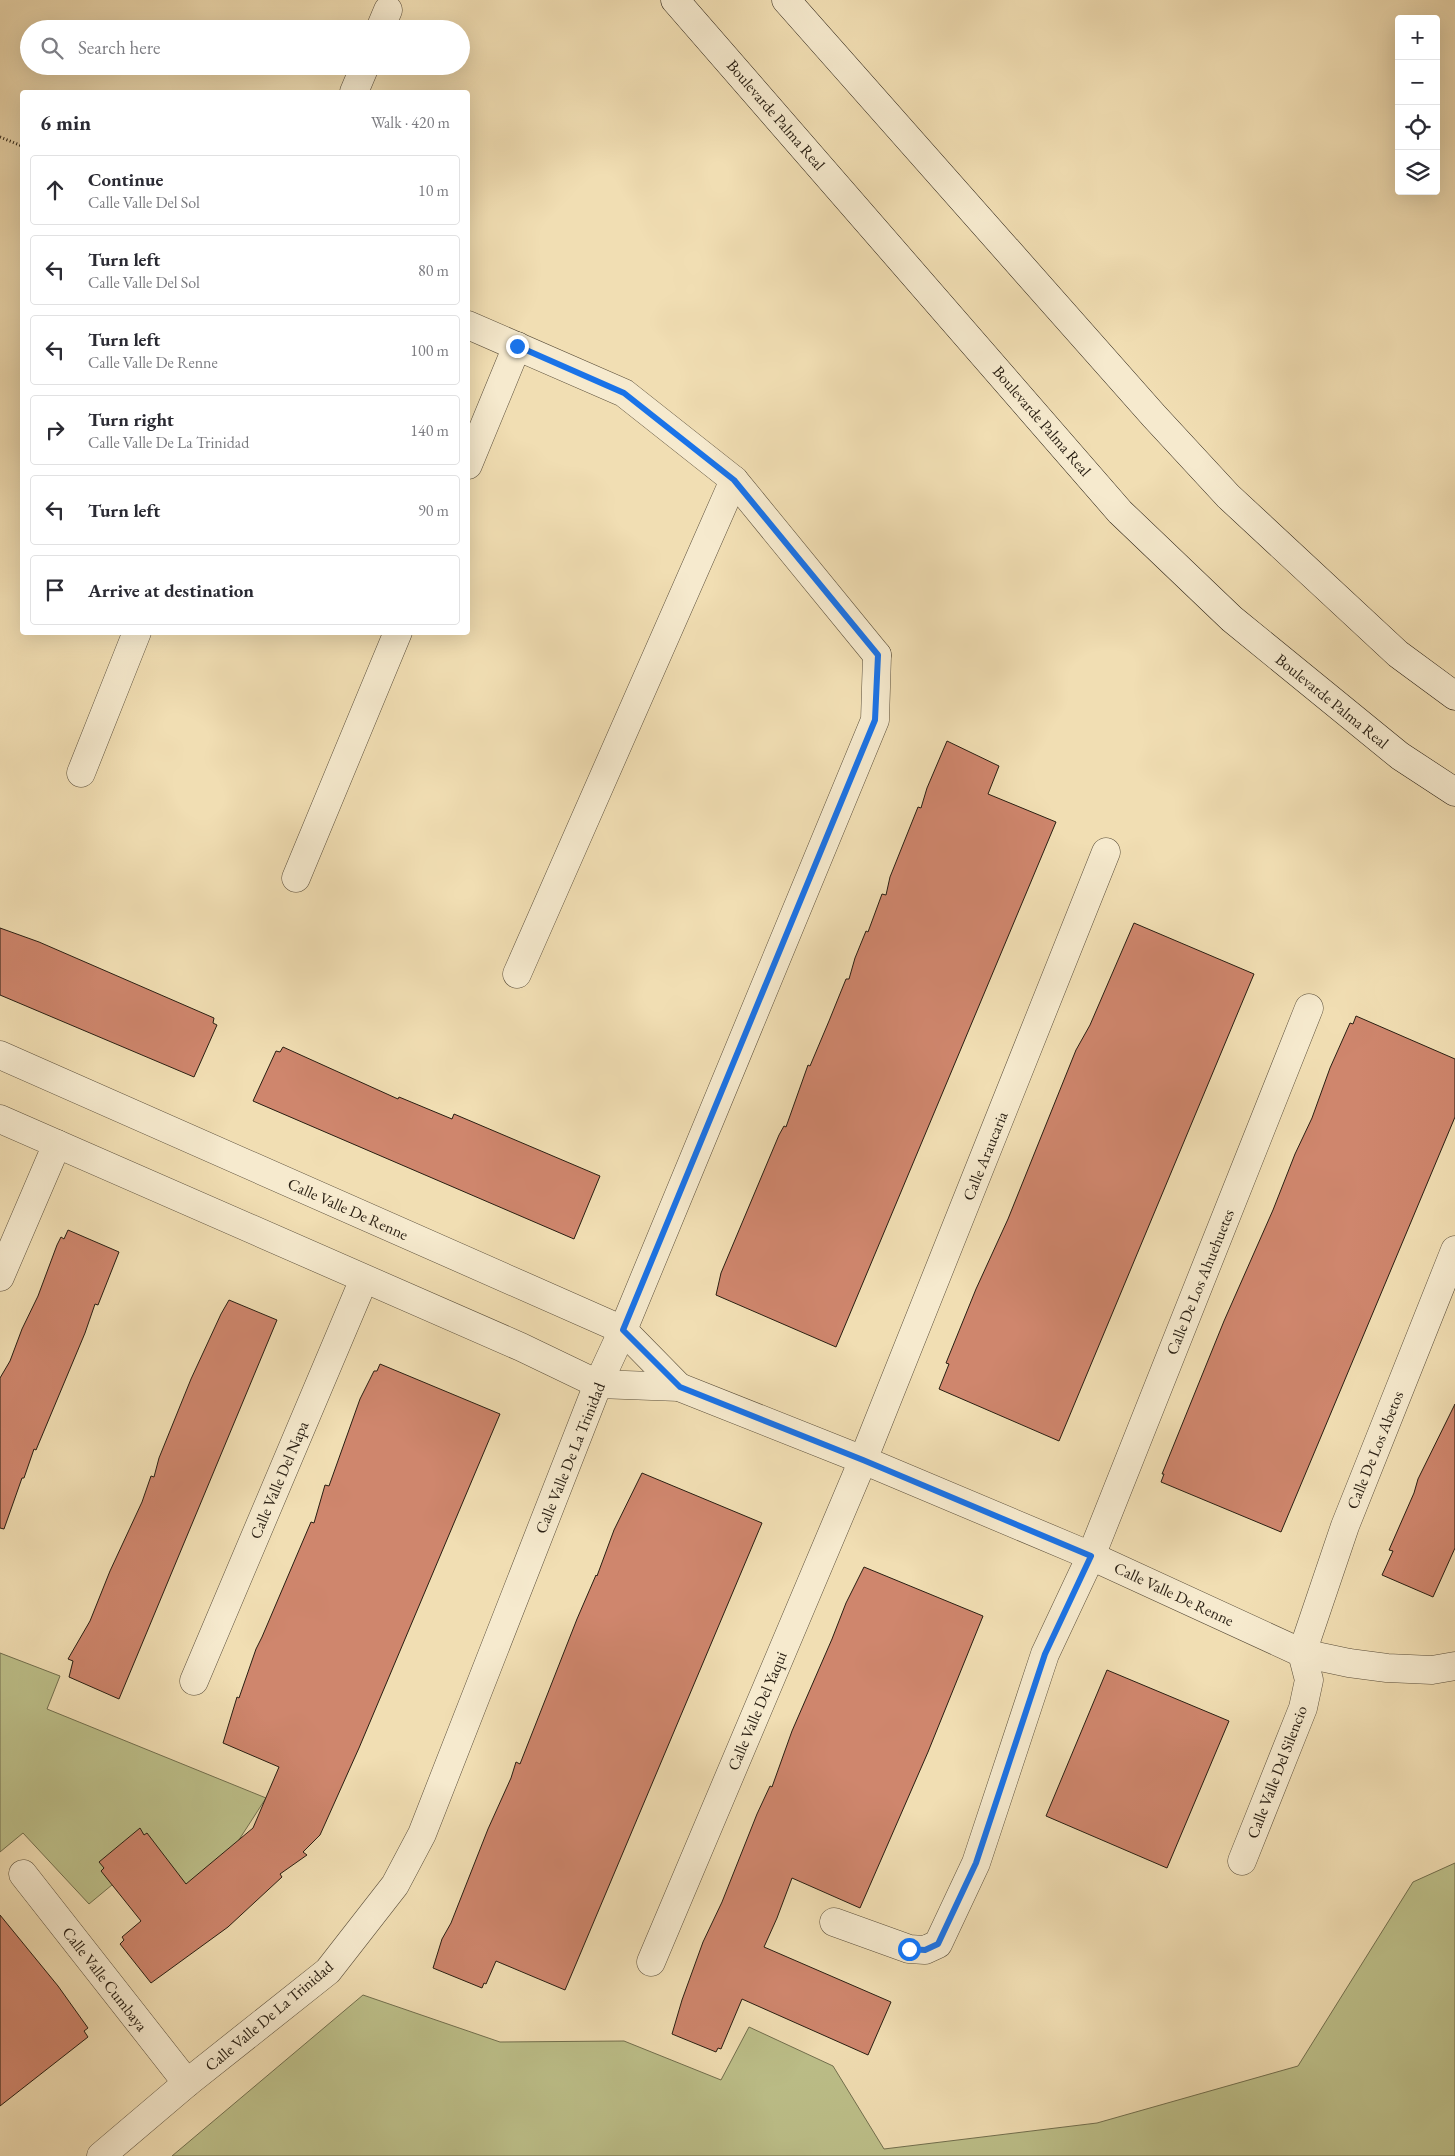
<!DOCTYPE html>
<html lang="en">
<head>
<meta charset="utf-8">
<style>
	:root { --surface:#fff; --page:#f7f7f7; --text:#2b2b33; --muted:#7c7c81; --line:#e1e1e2 }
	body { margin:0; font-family:"EB Garamond",serif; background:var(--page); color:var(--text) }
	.controls { position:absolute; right:15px; top:15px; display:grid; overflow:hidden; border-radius:5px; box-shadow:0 5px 20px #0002 }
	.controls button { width:45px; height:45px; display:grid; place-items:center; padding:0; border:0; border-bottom:1px solid var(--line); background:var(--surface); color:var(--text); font:25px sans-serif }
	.stop { position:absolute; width:15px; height:15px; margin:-11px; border:4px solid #1a73e8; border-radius:50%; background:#fff }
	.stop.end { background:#1a73e8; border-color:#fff; box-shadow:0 1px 5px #0008 }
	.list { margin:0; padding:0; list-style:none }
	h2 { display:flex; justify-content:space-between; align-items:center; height:65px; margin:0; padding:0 20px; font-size:21px }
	h2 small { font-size:16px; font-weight:400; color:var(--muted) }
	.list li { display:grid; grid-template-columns:32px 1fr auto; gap:15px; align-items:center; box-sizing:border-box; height:70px; margin:0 10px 10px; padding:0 10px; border:1px solid var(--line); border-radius:5px }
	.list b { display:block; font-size:19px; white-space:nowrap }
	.list p { margin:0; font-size:16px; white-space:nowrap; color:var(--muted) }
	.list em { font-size:16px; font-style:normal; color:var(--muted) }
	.icon { flex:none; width:28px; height:28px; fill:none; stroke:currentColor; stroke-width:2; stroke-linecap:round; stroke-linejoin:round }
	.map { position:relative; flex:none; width:1455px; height:2156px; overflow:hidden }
	.search { position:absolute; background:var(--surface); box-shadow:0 5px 20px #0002; left:20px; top:20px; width:450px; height:55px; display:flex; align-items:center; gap:12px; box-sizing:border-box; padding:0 18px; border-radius:28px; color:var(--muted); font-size:19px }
	.panel { position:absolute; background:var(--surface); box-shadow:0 5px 20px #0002; left:20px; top:90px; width:450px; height:545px; border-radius:5px }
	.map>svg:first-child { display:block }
</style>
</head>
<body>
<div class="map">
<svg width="1455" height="2156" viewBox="0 0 1455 2156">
	<rect width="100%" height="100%" fill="#f1deb3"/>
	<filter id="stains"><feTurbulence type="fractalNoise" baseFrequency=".004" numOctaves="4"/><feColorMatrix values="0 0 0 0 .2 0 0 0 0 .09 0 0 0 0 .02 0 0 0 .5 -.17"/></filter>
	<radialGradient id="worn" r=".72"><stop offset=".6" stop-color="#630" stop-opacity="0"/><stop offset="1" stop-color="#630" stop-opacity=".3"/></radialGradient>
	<g fill="#bdc08a" stroke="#726f4e">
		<polygon points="0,1653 60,1676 47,1709 266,1798 191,1914 148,1855 89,1904 23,1833 0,1852"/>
		<polygon points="1455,1863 1455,2156 172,2156 363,1995 500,2042 624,2041 721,2080 749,2027 833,2066 884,2149 1097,2123 1298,2066 1413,1882"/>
	</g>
	<g fill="#cf866d" stroke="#281e12">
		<polygon points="947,741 999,766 988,794 1056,822 836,1347 716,1295 721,1273 779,1135 784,1126 786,1127 808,1065 810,1066 829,1021 846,979 849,979 855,958 866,931 868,932 882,894 886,895 890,877 918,807 921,808 927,788"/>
		<polygon points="1134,923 1254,974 1059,1441 939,1389 949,1364 946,1363 976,1289 1008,1219 1076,1050 1090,1025"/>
		<polygon points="0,928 39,942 214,1018 213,1023 217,1025 194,1077 0,995"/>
		<polygon points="1356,1016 1455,1059 1455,1117 1281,1532 1161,1482 1164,1474 1162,1474 1224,1321 1273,1210 1295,1154 1312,1118 1330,1068 1350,1023 1353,1024"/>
		<polygon points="283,1047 398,1099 399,1097 452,1119 454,1114 600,1176 574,1239 253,1101 276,1051 280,1052"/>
		<polygon points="68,1230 119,1252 98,1305 95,1304 85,1333 36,1450 34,1449 24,1478 22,1478 4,1529 0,1528 0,1378 10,1361 22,1329 38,1296 57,1245 61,1237 64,1239"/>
		<polygon points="229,1300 277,1320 119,1699 69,1677 73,1661 68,1659 90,1621 110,1571 142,1502 151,1476 154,1477 159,1458 191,1379 221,1314"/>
		<polygon points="380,1364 500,1414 359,1748 320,1835 303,1852 307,1855 280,1874 282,1877 228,1927 151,1983 120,1944 124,1940 122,1937 141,1921 101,1871 104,1868 99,1862 140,1828 144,1835 147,1833 186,1884 253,1828 279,1767 223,1743 237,1697 239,1698 256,1649 262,1637 311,1522 314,1523 325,1485 329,1486 360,1399 374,1371 377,1371"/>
		<polygon points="1455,1404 1455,1548 1433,1597 1382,1575 1393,1551 1389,1550 1414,1493 1418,1479"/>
		<polygon points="642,1473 762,1523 565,1990 496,1961 486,1984 484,1983 482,1988 433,1968 442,1939 451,1923 488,1829 511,1778 516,1762 520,1764 577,1619 596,1575 597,1576 614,1530"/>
		<polygon points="864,1567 983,1616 928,1752 860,1908 792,1878 777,1918 764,1947 891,2002 868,2055 742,1999 721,2049 718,2048 716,2052 672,2034 682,2000 703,1942 722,1902 757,1814 770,1786 772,1787 792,1731 832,1639 846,1603"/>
		<polygon points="1107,1670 1229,1721 1167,1868 1046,1816"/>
		<polygon points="0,1915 58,1986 88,2028 84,2031 88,2037 0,2106"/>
	</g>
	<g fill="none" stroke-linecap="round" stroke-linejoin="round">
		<g stroke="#5a4e3a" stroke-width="29">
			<g id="minor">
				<polyline points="380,29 388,10"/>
				<polyline points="354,92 365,66"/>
				<polyline points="468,325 624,393 734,480 877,655"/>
				<polyline points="468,465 517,346"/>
				<polyline points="81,773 137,632"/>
				<polyline points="296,878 398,632"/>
				<polyline points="517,974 734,480"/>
				<polyline points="0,1277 57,1144"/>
				<polyline points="194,1681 364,1279"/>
				<polyline points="1242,1861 1303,1708 1309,1680 1302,1653 1345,1526 1455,1250"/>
				<polyline points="23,1874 187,2083"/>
				<polyline points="834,1922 909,1949 925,1950 938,1944 976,1863 1045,1654 1091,1556 1309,1008"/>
				<polyline points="651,1962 863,1460 1106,852"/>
			</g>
		</g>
		<g stroke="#5a4e3a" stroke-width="29">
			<g id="tertiary">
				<polyline points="0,1055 623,1330 679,1387"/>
				<polyline points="0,1119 521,1347 598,1384 679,1387 863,1460 1091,1556 1302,1653 1349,1663 1387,1668 1432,1670 1455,1666"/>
				<polyline points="101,2156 187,2083 328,1971 395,1885 422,1834 598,1384 623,1330 875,720 877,655"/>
			</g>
		</g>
		<g stroke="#281e12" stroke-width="29">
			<g id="secondary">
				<polyline points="675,0 1120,512 1232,619 1400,756 1455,792"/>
				<polyline points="786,0 1154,416 1228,496 1398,654 1455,696"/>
			</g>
		</g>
		<polyline stroke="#281e12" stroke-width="3" stroke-dasharray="1 2.5" stroke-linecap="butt" points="0,137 22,146"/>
		<use href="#minor" stroke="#f6eace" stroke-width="28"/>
		<use href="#tertiary" stroke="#f6eace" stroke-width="28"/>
		<use href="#secondary" stroke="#f6eace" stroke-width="28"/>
	</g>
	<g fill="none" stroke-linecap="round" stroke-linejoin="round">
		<polyline stroke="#1a73e8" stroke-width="6" points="517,346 624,393 734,480 878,655 875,720 623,1330 680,1387 863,1460 1091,1556 1045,1654 976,1863 938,1944 925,1950 909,1949"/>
	</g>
	<g text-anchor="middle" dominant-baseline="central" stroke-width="5" stroke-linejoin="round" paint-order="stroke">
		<g font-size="16" fill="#281e12" stroke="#f6eace">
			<text transform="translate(776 115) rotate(49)">Boulevarde Palma Real</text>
			<text transform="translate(1042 421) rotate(49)">Boulevarde Palma Real</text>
			<text transform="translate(1332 701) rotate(39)">Boulevarde Palma Real</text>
			<text transform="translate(985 1156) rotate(-68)">Calle Araucaria</text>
			<text transform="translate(348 1209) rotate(24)">Calle Valle De Renne</text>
			<text transform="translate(1200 1282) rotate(-68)">Calle De Los Ahuehuetes</text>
			<text transform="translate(1375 1450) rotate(-68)">Calle De Los Abetos</text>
			<text transform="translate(570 1458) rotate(-68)">Calle Valle De La Trinidad</text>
			<text transform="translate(279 1480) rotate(-67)">Calle Valle Del Napa</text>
			<text transform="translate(1174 1594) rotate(25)">Calle Valle De Renne</text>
			<text transform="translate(757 1711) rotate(-67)">Calle Valle Del Yaqui</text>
			<text transform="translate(1277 1772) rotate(-69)">Calle Valle Del Silencio</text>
			<text transform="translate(105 1979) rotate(52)">Calle Valle Cumbaya</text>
			<text transform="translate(269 2016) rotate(-40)">Calle Valle De La Trinidad</text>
		</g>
	</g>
	<rect width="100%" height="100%" filter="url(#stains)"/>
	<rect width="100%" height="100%" fill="url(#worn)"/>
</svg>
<div class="controls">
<button>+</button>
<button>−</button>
<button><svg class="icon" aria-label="locate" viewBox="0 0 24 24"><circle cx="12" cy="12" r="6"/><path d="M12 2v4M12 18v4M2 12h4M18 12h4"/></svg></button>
<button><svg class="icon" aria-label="layers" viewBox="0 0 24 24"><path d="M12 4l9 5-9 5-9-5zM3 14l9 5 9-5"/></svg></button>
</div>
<div class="stop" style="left:909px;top:1949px"></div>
<div class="stop end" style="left:517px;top:346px"></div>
<div class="search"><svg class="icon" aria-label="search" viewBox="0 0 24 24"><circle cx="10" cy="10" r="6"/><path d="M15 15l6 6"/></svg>Search here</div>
<section class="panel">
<h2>6 min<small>Walk · 420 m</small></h2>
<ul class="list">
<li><svg class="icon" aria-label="ahead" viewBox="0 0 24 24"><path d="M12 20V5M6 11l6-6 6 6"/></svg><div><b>Continue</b><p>Calle Valle Del Sol</p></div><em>10 m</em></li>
<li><svg class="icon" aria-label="left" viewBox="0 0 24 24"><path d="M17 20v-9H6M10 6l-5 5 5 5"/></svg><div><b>Turn left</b><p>Calle Valle Del Sol</p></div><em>80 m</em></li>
<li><svg class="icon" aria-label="left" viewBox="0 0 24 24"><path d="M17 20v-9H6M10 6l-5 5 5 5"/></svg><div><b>Turn left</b><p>Calle Valle De Renne</p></div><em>100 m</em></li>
<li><svg class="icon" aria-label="right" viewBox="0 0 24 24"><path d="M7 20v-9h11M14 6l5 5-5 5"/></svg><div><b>Turn right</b><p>Calle Valle De La Trinidad</p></div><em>140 m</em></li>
<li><svg class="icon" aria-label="left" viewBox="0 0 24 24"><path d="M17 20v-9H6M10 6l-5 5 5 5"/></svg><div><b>Turn left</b></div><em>90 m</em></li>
<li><svg class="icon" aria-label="arrive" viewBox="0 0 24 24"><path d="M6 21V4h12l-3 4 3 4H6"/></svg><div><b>Arrive at destination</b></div></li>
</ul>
</section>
</div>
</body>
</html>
